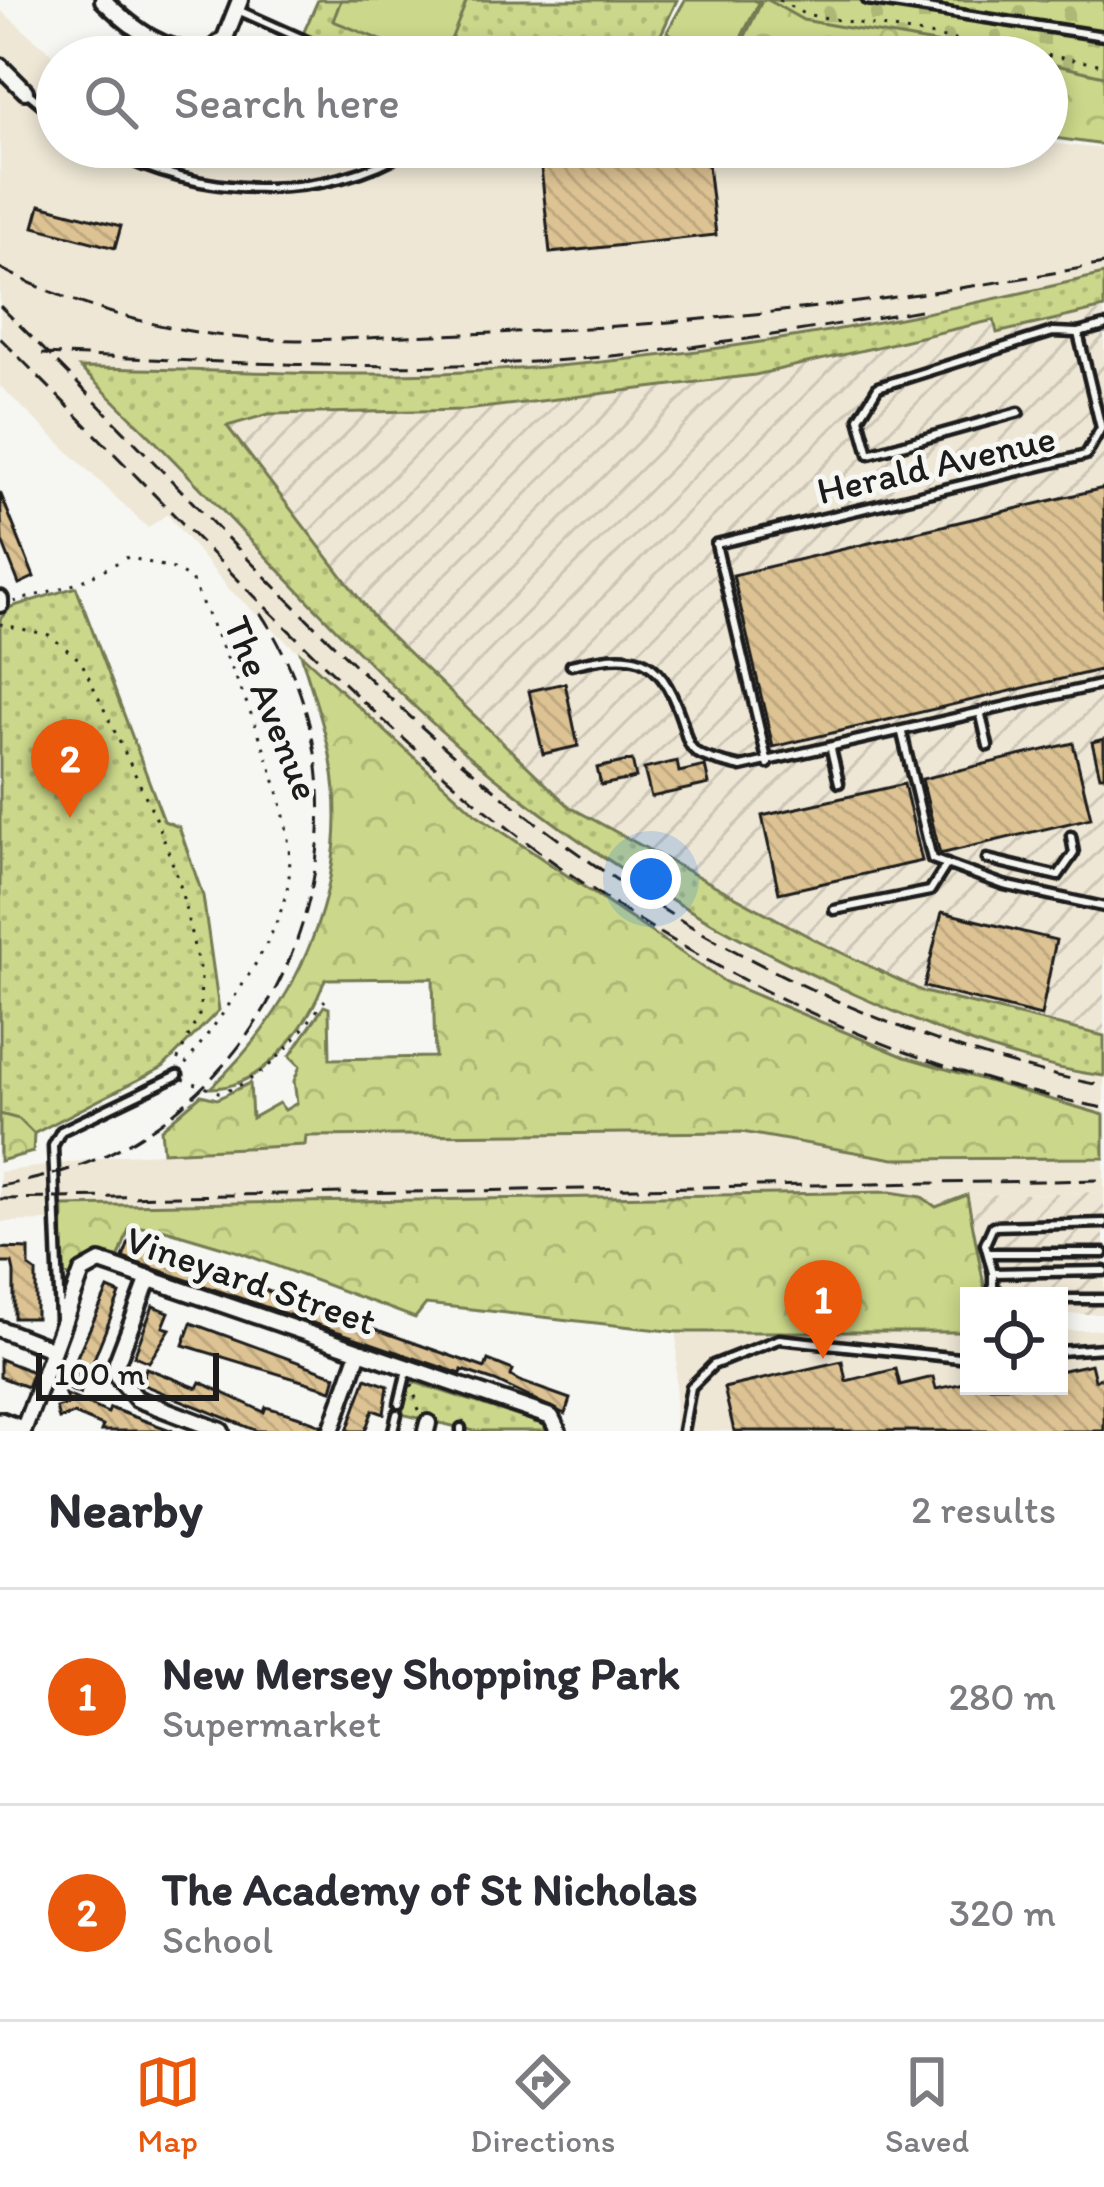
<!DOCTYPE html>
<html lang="en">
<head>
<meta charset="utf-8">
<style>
	:root { --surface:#fff; --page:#f7f7f7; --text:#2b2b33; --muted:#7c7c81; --line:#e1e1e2; --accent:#ea580c }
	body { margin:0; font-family:Itim,sans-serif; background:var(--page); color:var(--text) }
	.controls { position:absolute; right:36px; bottom:36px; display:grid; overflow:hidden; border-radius:0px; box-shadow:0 6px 18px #0003 }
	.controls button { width:108px; height:108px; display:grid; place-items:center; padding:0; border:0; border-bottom:3px solid var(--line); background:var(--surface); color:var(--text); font:60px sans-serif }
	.scale { position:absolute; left:36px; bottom:30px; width:183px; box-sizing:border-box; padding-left:12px; border:6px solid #1c1c1c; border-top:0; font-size:33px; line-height:42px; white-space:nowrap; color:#1c1c1c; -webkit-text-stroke:9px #f6f6f2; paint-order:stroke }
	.you { position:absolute; left:651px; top:879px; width:42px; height:42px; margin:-30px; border:9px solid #fff; border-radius:50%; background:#1a73e8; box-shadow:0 0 0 18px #1a73e833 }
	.badge { display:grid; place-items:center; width:78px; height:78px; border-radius:50%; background:var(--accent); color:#fff; font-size:39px; font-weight:700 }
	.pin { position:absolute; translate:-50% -99px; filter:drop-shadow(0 3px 6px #0008) }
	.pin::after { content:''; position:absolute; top:63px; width:42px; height:36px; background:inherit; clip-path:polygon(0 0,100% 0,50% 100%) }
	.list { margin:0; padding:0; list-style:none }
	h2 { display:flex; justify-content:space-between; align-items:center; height:156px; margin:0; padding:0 48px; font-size:51px }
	h2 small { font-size:39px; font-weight:400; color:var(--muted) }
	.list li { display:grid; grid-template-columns:78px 1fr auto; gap:36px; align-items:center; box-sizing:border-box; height:216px; padding:0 48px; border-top:3px solid var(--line) }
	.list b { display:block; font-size:45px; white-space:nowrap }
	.list p { margin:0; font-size:39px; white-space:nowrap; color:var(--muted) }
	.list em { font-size:39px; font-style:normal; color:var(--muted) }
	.icon { flex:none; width:66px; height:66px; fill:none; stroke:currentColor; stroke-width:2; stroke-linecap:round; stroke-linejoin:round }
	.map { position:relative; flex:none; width:1104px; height:1431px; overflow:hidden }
	.search { position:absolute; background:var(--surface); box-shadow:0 6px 18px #0003; left:36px; right:36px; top:36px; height:132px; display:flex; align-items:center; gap:30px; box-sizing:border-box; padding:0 42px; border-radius:66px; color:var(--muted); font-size:45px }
	.sheet { height:588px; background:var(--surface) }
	nav { display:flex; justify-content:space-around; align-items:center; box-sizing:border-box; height:168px; border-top:3px solid var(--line); background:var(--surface); font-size:33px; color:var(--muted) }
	nav a { display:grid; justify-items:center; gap:6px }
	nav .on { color:var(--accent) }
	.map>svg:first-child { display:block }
</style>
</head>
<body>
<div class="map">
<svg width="1104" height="1431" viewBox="0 0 1104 1431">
	<defs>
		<pattern id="industrial-furrows" width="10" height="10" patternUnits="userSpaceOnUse" patternTransform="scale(3)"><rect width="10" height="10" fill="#eee7d6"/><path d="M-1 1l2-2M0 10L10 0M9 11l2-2" fill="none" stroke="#ccc6b7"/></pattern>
		<pattern id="grass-dots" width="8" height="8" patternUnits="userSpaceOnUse" patternTransform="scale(3)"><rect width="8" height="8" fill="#cbd78a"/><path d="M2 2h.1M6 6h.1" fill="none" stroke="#aeb876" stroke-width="1.8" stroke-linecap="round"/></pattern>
		<pattern id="forest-crowns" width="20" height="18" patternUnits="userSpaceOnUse" patternTransform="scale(3)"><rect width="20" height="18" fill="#cbd78a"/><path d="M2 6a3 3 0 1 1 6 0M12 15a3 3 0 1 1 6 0" fill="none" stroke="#aeb876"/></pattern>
		<pattern id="cemetery-stones" width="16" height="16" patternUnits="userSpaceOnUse" patternTransform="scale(3)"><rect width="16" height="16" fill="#cbd78a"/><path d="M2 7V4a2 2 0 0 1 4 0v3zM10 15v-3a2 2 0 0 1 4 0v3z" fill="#aeb876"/></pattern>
		<pattern id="building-back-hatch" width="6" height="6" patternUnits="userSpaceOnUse" patternTransform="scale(3)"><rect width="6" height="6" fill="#ddc393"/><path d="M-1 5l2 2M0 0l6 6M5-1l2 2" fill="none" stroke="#bda77e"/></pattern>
	</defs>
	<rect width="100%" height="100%" fill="#f6f6f2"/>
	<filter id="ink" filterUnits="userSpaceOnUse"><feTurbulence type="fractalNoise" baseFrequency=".00833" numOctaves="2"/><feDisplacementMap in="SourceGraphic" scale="24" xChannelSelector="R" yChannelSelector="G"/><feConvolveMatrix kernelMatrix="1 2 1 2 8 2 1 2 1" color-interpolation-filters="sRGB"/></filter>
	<g filter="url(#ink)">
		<g fill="#eee7d6">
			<polygon points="0,10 57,58 57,147 292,153 357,147 1047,147 1047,143 1104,149 1104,294 994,320 438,386 90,377 442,732 586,845 750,947 914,1021 991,1048 1104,1076 1104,1115 905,1057 725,982 640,927 476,814 229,589 167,514 148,528 0,386"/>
			<polygon points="742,1132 868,1155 945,1161 1104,1158 1104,1192 967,1195 936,1207 922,1197 890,1192 68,1205 50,1212 49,1221 0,1222 0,1172 123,1155 304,1145 305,1136"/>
			<polygon points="1104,1329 1104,1431 675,1431 677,1332 969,1332 969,1386 1059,1386 1059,1331"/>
		</g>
		<g fill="url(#industrial-furrows)">
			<polygon points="1104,308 1104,1036 924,992 819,942 570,807 378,623 226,425 269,414 466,410 755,375 994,320 998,332"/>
			<polygon points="1104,1192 1104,1314 1059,1314 1059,1296 986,1296 967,1195"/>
		</g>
		<g fill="url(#grass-dots)" stroke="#747a53" stroke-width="3">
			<polygon points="318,0 677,0 658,41 608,57 353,57 303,34"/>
			<path d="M1104 274V308L997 333 994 320 755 375 466 410 269 414 227 426 378 623 570 807 819 942 924 992 1104 1036V1076C1018 1065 932 1029 854 994 705 927 561 840 440 730 314 615 204 484 80 368 208 369 337 378 464 372 682 362 893 324 1104 274Z"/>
			<polygon points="76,587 164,821 179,827 203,896 219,1010 163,1067 0,1151 0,619 11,607"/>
			<polygon points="411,1381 542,1424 547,1431 474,1431 401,1414"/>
		</g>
		<g fill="url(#forest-crowns)" stroke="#747a53" stroke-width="3">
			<polygon points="757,0 801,0 1104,40 1104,145 1047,137 1047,57 735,57 761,3"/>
			<path d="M301 654 476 814 725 982 905 1057 1104 1115V1158L894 1159 742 1132 306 1136 305 1145 163 1152 161 1129 201 1095 217 1099 250 1083 252 1118 279 1103 285 1110 297 1103 294 1081 300 1066 290 1056 324 1006 329 1008 330 1059 435 1057 433 978 325 979C309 1025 264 1089 210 1088 298 1008 353 883 331 761 325 724 311 690 301 654Z"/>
			<polygon points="0,1114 19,1119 34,1134 33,1152 0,1161"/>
			<path d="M890 1192 922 1197 936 1207 967 1195 986 1296H969V1332H677L426 1304 415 1318 236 1251 162 1229 130 1226 119 1257C99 1254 80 1255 72 1276L62 1275 63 1206Z"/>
		</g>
		<polygon fill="url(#cemetery-stones)" stroke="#747a53" stroke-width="3" points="768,0 1104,0 1104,76 1047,63 1047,57 1015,57 803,20"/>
		<g fill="#cbd78a" stroke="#747a53" stroke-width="3">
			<polygon points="341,0 467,0 444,57 423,57 333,21"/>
			<polygon points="685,0 754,0 759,3 731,57 713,57 667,32"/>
		</g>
		<g fill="url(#building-back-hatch)" stroke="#1c1c1c" stroke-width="3">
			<polygon points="706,147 716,235 550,253 539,148"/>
			<polygon points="40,205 121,226 115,248 34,227"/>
			<polygon points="1104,488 1104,669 773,747 733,575"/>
			<polygon points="0,492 34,577 19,584 2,541"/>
			<polygon points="565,683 578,746 543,754 529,691"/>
			<polygon points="1104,739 1104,776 1100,776 1092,742"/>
			<polygon points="1073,743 1091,818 940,854 922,779"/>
			<polygon points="632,760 636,778 601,785 597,768"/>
			<polygon points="677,761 679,772 705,766 709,784 651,797 644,769"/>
			<polygon points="904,784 922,861 779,893 762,816"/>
			<polygon points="942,912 1056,940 1041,1016 924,987"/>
			<polygon points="129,1242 485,1368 488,1360 513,1370 511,1376 519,1381 570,1399 565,1414 495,1381 462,1370 461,1374 123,1258"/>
			<polygon points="0,1248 29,1249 29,1267 36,1272 36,1318 14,1318 14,1272 12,1263 0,1263"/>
			<polygon points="108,1289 120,1294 80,1394 63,1387"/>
			<polygon points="153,1306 169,1312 163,1327 170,1329 149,1362 134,1356"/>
			<polygon points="191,1323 336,1376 332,1390 183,1345"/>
			<polygon points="0,1359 33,1372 27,1387 0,1377"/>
			<polygon points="842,1361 846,1381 896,1369 900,1385 933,1377 936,1389 969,1382 969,1386 1059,1386 1059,1371 1091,1364 1095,1380 1104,1377 1104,1431 734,1431 724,1388"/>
			<polygon points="146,1368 197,1388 200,1382 264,1412 266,1407 297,1416 321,1425 320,1431 257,1431 141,1384"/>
			<polygon points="366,1378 388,1386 384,1414 373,1410 365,1431 347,1431"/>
			<polygon points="65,1394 108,1413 110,1408 173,1431 101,1431 103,1426 74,1414 59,1419 56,1408 69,1404"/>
		</g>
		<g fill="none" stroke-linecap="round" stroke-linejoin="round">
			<g stroke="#1c1c1c" stroke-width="15">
				<g id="service">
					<polyline points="867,0 1104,36"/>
					<polyline points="240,11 343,57"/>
					<polyline points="28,93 57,117"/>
					<path d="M102 147C200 198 317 205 415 147"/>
					<polyline points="474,147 499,159 524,156"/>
					<polyline points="1019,412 869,454 859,418 878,387 1053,332 1078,333"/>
					<path d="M571 665C632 651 658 650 681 718 685 729 686 744 696 752 707 760 727 763 741 767L1104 684"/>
					<polyline points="981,715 988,746"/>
					<polyline points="902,733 932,859 1004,885 1104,907"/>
					<polyline points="831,749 839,783"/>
					<polyline points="768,764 716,544 1086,455 1101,428 1078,333 1104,326"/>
					<polyline points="987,859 1058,876 1074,853 1071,836"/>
					<polyline points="834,910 930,891 947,864"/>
					<polyline points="1104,1223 993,1226 985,1244 993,1273 1104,1271"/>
					<polyline points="989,1253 1104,1253"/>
					<polyline points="993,1274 993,1287 1003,1296"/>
					<polyline points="1059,1299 1104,1299"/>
					<polyline points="60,1319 53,1146 61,1131 178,1075"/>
					<polyline points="1059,1351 1104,1348"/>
					<polyline points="399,1404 407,1370"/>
					<polyline points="393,1431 397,1414"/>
					<polyline points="461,1431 461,1428"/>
					<polyline points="683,1431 691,1387 713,1365 779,1339 969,1359"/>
				</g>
			</g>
			<g stroke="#1c1c1c" stroke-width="22">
				<g id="minor">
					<path d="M103 0C134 30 164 53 208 53L225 38 240 0"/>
					<polyline points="0,66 25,91"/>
					<polyline points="0,599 0,604"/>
					<polyline points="149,1278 117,1362 117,1376 137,1399 221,1431"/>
					<polyline points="0,1329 51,1349"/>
					<polyline points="23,1431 82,1272 100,1262 551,1417 558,1431"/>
					<polyline points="331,1431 359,1352"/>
					<polyline points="426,1431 428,1423"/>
				</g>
			</g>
			<g stroke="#1c1c1c" stroke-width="30">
				<polyline id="trunk" points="0,1424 19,1431"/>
			</g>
			<g stroke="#1c1c1c" stroke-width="3" stroke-dasharray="3 9" stroke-linecap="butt">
				<polyline points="779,0 804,14 1104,65"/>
				<path d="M14 602 78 583 128 557 174 569 191 579C225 655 302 805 288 884 276 949 221 1015 183 1068"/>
				<polyline points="0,624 49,635 81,661 156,818 179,881 201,977 200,1013 175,1065"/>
				<path d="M183 1079 221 1093C271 1076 294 1040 325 1000"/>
				<polyline points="412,1384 420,1414"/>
			</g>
			<use href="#service" stroke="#f6f6f2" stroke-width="6"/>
			<use href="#minor" stroke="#f6f6f2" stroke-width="14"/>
			<use href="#trunk" stroke="#f6f6f2" stroke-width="21"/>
			<g stroke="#1c1c1c" stroke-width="3" stroke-dasharray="18 9" stroke-linecap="butt">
				<path d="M0 268C66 303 142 325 216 335 288 345 363 337 435 335 658 329 884 304 1104 264"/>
				<path d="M0 306C164 466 317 644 495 790 668 932 884 1043 1104 1086"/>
				<path d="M0 338C158 495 310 663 481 806 655 950 881 1066 1104 1108"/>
				<path d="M42 354C219 362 401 373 578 359 693 350 806 330 920 310"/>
				<path d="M0 1186C45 1178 89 1166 129 1143 313 1036 379 789 259 611"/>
				<polyline points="0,1199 1104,1180"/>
			</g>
		</g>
	</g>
	<g text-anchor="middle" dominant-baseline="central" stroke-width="10" stroke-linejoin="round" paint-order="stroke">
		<g font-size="39" fill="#1c1c1c" stroke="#f6f6f2">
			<text transform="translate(936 464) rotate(-13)">Herald Avenue</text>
			<text transform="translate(272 708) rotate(68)">The Avenue</text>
			<text transform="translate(251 1280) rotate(19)">Vineyard Street</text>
		</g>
	</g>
</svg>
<div class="controls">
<button><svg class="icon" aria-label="locate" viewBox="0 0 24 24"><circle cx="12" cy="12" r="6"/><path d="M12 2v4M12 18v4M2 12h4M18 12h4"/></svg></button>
</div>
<div class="scale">100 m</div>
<div class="you"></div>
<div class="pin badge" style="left:823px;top:1359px">1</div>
<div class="pin badge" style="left:70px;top:818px">2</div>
<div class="search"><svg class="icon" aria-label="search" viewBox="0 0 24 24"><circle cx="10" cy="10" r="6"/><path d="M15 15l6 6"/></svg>Search here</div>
</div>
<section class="sheet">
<h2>Nearby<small>2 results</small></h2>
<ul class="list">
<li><span class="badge">1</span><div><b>New Mersey Shopping Park</b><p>Supermarket</p></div><em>280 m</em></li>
<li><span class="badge">2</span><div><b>The Academy of St Nicholas</b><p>School</p></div><em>320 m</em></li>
</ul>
</section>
<nav>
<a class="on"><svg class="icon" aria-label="map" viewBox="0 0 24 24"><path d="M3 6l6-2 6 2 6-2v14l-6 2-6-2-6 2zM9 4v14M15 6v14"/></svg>Map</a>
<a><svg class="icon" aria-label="directions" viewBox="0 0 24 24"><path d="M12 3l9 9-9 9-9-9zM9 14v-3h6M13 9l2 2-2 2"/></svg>Directions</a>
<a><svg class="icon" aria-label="saved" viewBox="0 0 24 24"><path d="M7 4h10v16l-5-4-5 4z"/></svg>Saved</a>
</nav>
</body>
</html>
